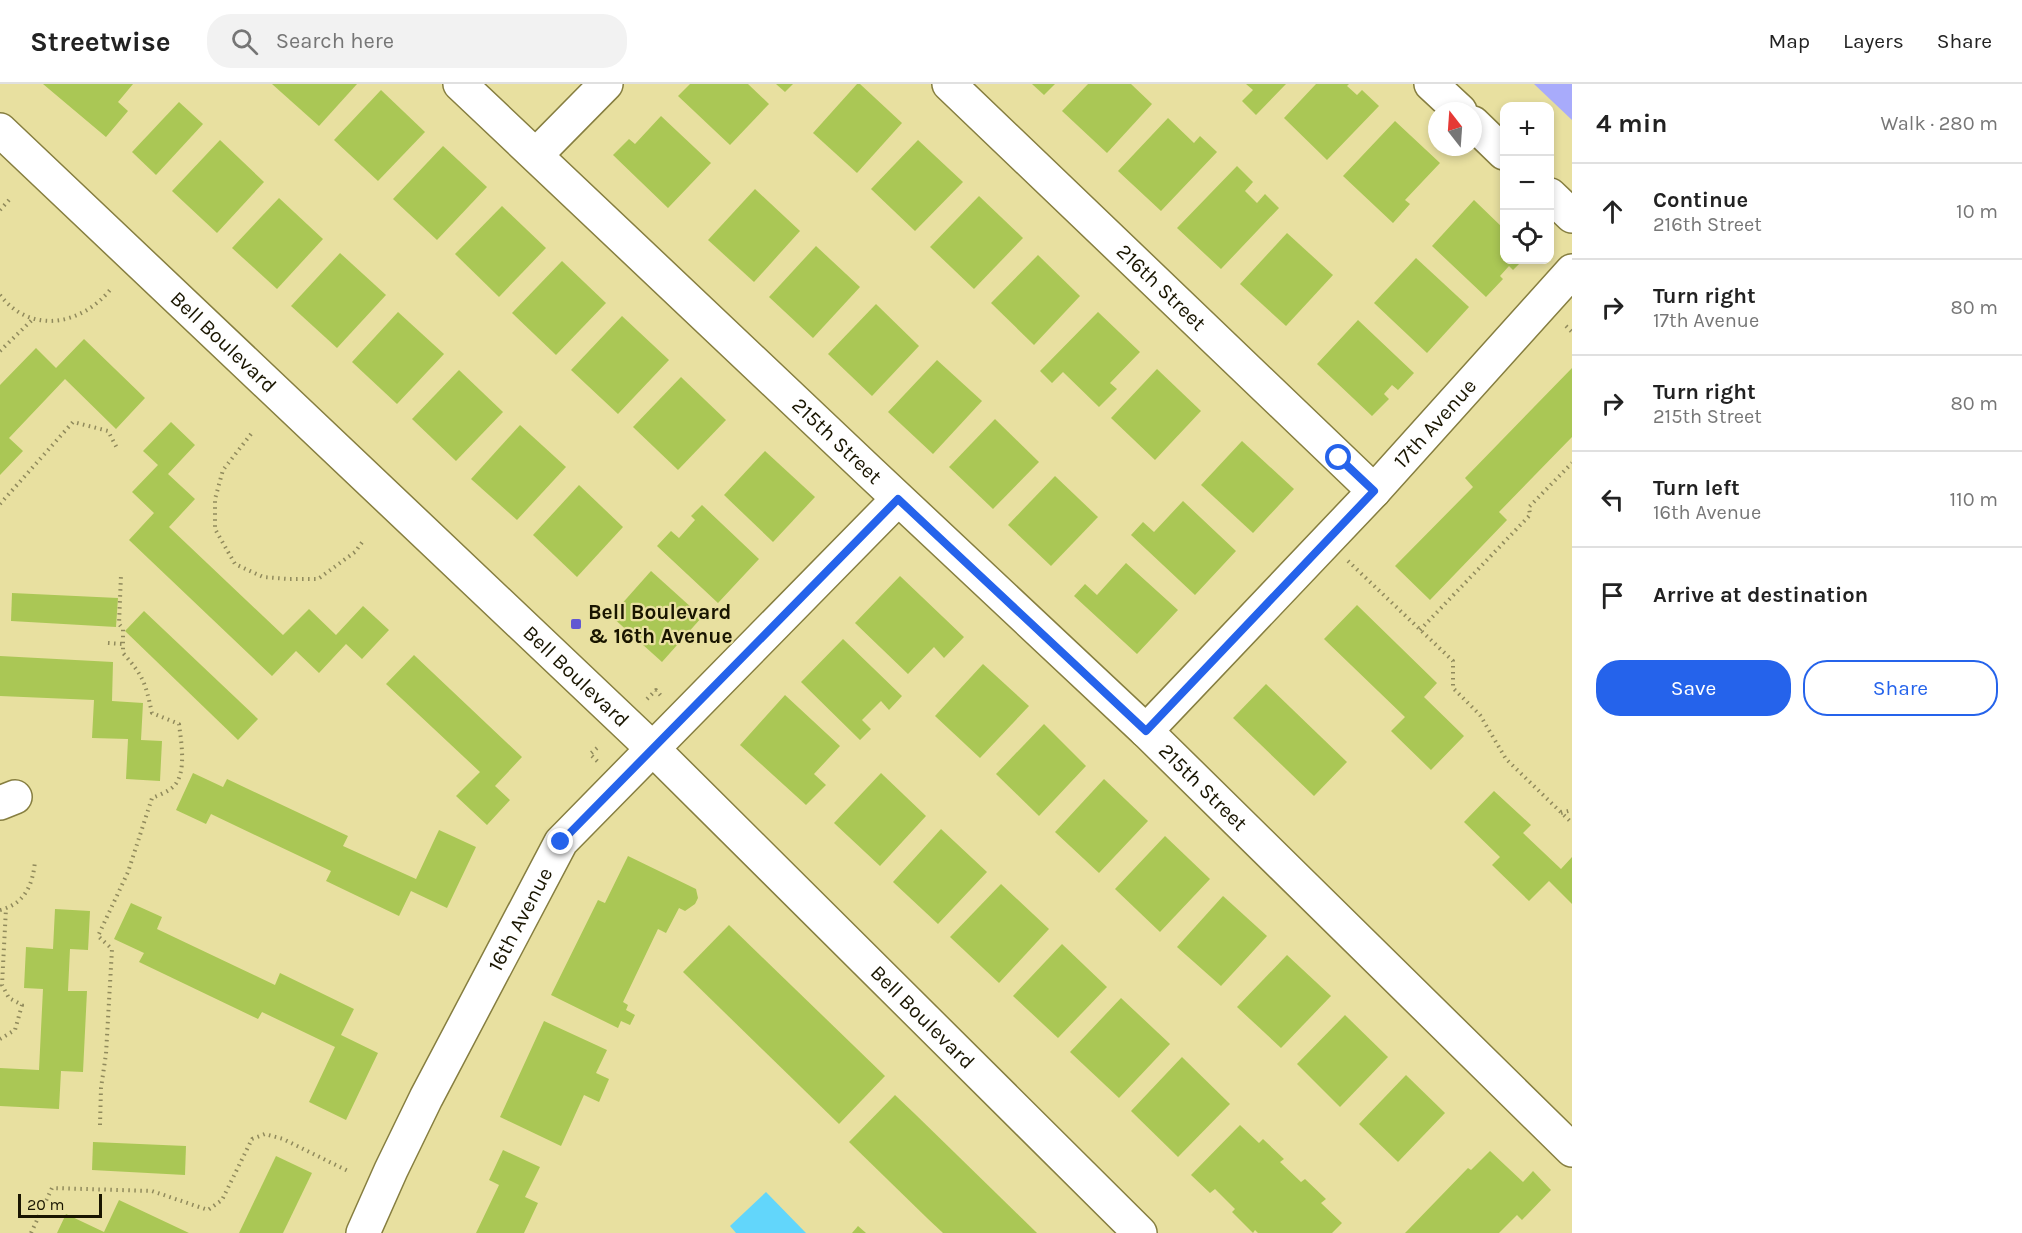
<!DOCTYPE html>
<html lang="en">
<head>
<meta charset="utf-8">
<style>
	:root { --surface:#fff; --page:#f2f2f2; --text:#222; --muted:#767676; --line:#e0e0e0; --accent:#2563eb }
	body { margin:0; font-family:Karla,sans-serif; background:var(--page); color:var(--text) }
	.controls { position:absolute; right:18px; top:18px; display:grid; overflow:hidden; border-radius:12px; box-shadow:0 3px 9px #0003 }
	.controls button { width:54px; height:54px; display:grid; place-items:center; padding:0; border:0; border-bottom:2px solid var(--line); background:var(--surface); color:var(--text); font:30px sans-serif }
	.compass { position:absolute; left:1428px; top:18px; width:54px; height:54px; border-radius:50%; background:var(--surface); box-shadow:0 3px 9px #0003; rotate:343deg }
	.scale { position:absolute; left:18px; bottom:15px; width:84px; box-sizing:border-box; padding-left:6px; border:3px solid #191500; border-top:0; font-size:16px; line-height:21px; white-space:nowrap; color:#191500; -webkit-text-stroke:4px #e8e0a0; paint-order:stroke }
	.stop { position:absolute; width:18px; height:18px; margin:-14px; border:4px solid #2563eb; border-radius:50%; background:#fff }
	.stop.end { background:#2563eb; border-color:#fff; box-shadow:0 2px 6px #0008 }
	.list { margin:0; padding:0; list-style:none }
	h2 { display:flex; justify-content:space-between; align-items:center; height:78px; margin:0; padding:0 24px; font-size:26px }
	h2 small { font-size:20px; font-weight:400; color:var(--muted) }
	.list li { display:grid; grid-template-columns:39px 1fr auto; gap:18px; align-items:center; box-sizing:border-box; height:96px; padding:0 24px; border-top:2px solid var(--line) }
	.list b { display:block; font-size:22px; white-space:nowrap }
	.list p { margin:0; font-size:20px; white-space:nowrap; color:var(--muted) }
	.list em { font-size:20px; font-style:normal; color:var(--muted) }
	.actions { display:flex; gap:12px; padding:18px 24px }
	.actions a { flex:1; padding:14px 0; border:2px solid var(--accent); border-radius:24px; text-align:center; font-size:21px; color:var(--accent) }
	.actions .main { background:var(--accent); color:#fff }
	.icon { flex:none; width:33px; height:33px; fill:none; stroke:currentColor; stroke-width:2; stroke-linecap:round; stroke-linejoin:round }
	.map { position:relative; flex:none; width:1572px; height:1149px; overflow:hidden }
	header { display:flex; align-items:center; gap:36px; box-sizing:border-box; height:84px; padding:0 30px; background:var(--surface); border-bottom:2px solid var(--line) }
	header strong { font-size:28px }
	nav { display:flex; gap:33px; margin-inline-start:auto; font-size:21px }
	.search { width:420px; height:54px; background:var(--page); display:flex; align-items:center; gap:15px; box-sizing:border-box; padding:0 21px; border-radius:24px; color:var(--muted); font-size:22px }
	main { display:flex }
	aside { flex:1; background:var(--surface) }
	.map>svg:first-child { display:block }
</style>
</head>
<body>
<header>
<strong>Streetwise</strong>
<div class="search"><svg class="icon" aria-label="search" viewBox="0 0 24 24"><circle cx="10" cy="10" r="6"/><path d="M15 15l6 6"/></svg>Search here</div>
<nav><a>Map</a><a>Layers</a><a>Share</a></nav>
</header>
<main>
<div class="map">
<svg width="1572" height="1149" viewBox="0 0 1572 1149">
	<rect width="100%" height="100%" fill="#e8e0a0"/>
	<polygon fill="#a8abfb" points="1534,0 1572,0 1572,36"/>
	<polygon fill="#62d6fb" points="766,1108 806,1149 736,1149 730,1142"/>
	<g fill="#aac755">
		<polygon points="43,0 133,0 118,18 128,27 106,53"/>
		<polygon points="272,0 357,0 319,42"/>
		<polygon points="690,0 748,0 769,20 730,61 678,12"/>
		<polygon points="776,0 793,0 785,8"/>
		<polygon points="857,0 860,0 902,39 857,89 813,49"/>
		<polygon points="1032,0 1055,0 1044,11"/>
		<polygon points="1088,0 1131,0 1152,20 1107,69 1062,27"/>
		<polygon points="1246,0 1286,0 1256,31 1242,17 1253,6"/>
		<polygon points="1316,0 1349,0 1347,2 1357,11 1362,6 1379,22 1327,76 1284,34"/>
		<polygon points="381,6 425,48 378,97 334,56"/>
		<polygon points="179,18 203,40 156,91 132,68"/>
		<polygon points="661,32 711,79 668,124 613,71 629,55 635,60"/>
		<polygon points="1168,34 1194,59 1200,52 1217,68 1161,127 1118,87"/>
		<polygon points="1395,37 1440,79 1405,116 1410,120 1393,139 1343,92"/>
		<polygon points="220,56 264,98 217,149 172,107"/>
		<polygon points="918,56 963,98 915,147 871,105"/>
		<polygon points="443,62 487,103 437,156 393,115"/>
		<polygon points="1237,82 1253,98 1245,107 1257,119 1265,110 1279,124 1221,185 1177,144"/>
		<polygon points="755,105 800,147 754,198 708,156"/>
		<polygon points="979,112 1023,154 974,205 930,163"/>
		<polygon points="279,114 323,155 277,205 232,164"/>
		<polygon points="1474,116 1504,145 1504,176 1523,176 1513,186 1509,182 1500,192 1503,195 1486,213 1432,162"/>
		<polygon points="502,122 546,164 499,213 455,170"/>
		<polygon points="1287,149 1333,191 1286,242 1240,200"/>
		<polygon points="816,162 860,203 813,254 769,213"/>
		<polygon points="340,169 386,211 337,264 291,222"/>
		<polygon points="1038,171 1080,212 1034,261 991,219"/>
		<polygon points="1416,174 1469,223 1427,269 1374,219"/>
		<polygon points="562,177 606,219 556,271 512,229"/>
		<polygon points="876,220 919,262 872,312 828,270"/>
		<polygon points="398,228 444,270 397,320 352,278"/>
		<polygon points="1098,228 1140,268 1110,299 1117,305 1099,323 1063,288 1052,299 1040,287"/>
		<polygon points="622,232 669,276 618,330 571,286"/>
		<polygon points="1358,236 1414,289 1398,306 1392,301 1384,310 1389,315 1372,332 1317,280"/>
		<polygon points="84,255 145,314 116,345 65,295 9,354 23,367 0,391 0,301 36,264 56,284"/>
		<polygon points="937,276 982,317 933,370 888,328"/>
		<polygon points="1572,284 1572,353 1499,428 1507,436 1430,516 1395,482 1473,403 1465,394"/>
		<polygon points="1157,285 1201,327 1155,376 1111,334"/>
		<polygon points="459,286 503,328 456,377 412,335"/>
		<polygon points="681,293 726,336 678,386 633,343"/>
		<polygon points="995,335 1039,378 993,425 949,383"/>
		<polygon points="171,338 195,361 168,390 195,415 169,443 283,551 309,525 336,551 363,522 389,546 362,575 346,560 319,589 296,567 272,592 129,456 154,429 132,408 158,381 143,367"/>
		<polygon points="520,341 566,383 517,436 471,395"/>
		<polygon points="1242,357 1294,405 1253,449 1201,401"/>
		<polygon points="765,367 815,413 773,458 724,411"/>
		<polygon points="1055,392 1098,433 1051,482 1008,441"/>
		<polygon points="579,401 623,443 577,493 533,451"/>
		<polygon points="1183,417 1236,467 1195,511 1131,451 1143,438 1154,448"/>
		<polygon points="702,421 759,475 718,519 657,462 671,447 679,454 695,436 691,432"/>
		<polygon points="1126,479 1178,526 1137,570 1074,512 1085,500 1097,511"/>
		<polygon points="651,487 702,533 662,578 611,532"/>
		<polygon points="900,492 964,553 944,574 934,563 908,590 855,539"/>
		<polygon points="12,509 118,514 116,543 11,537"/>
		<polygon points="1357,521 1437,599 1424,613 1464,652 1431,686 1391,647 1405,633 1324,555"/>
		<polygon points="144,527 258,635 238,656 125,547"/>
		<polygon points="843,555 902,612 889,626 881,617 862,636 871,645 860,656 801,598"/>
		<polygon points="414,571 522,673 495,702 510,716 487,741 456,712 480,688 386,600"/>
		<polygon points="0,572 113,578 112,617 143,619 141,656 162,657 160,697 126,695 128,655 92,654 94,616 0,612"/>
		<polygon points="983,580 1029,622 980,674 935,632"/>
		<polygon points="1266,600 1347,678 1314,712 1233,634"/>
		<polygon points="785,611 840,662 814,690 826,701 806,721 740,661"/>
		<polygon points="1044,640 1086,682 1039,732 996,690"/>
		<polygon points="193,689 223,703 227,695 348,752 343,762 416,795 439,746 476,763 447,824 411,807 399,832 326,797 331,787 211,730 206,740 176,726"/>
		<polygon points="881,689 926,732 880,782 834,739"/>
		<polygon points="1104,695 1148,737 1099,789 1055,748"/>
		<polygon points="1494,707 1531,741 1523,749 1561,785 1572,773 1572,820 1549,797 1529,817 1492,781 1500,773 1464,738"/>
		<polygon points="941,745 987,788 938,840 893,798"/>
		<polygon points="1165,752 1210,795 1160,848 1115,805"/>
		<polygon points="628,772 696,805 698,814 695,820 685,827 679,824 666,849 658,845 623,918 628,921 626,926 635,931 630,941 621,937 618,944 551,911 598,816 605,819"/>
		<polygon points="1001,800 1049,845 999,899 950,853"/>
		<polygon points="1223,812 1267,852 1221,902 1177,863"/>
		<polygon points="131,819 162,833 157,845 275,901 280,889 354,925 341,951 378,969 346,1036 309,1018 335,963 262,928 258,935 139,878 144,869 114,855"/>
		<polygon points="55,825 90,827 88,866 70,865 68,907 87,907 83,988 61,987 59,1025 0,1022 0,984 39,986 43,905 24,904 26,863 53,865"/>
		<polygon points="729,841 885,992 839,1040 683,888"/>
		<polygon points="1062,860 1107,903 1058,954 1013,912"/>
		<polygon points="1287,871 1331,912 1281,964 1237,923"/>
		<polygon points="1121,914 1170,960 1119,1014 1070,968"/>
		<polygon points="1345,931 1388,973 1340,1023 1297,980"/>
		<polygon points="544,937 607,966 596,989 609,995 599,1018 584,1011 561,1062 500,1033"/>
		<polygon points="1182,973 1230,1020 1178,1073 1131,1027"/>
		<polygon points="1406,991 1445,1029 1398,1078 1359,1040"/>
		<polygon points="895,1011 915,1030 1037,1149 943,1149 927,1134 849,1058"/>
		<polygon points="1240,1041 1259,1059 1263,1055 1284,1075 1280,1078 1301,1098 1305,1095 1326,1115 1321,1119 1342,1139 1332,1149 1258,1149 1255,1146 1253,1149 1232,1128 1235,1125 1215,1105 1210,1109 1191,1091"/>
		<polygon points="93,1058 186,1062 185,1091 92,1086"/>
		<polygon points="503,1066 540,1083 525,1113 538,1119 524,1149 476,1149 499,1101 489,1096"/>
		<polygon points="1490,1067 1523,1098 1533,1087 1551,1106 1522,1136 1517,1131 1499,1149 1405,1149 1468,1084 1471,1086"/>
		<polygon points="276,1072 312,1089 283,1149 239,1149"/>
		<polygon points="119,1116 189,1149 57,1149 66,1130 104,1148"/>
		<polygon points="858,1142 866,1149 852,1149"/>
	</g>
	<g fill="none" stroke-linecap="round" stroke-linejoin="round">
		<g stroke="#867e40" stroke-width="36">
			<g id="minor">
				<path id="s1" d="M460 0 870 388 1146 647 1572 1066"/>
				<path id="s2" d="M949 0 1374 407"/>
				<polyline points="1431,0 1460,27"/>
				<polyline points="1473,39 1504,69"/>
				<path id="s3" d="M0 46 653 665 1140 1149"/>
				<polyline points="536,71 606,0"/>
				<polyline points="1550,111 1572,132"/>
				<path id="s4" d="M1146 647 1374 407 1572 187"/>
				<polyline points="0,719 15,713"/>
				<path id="s5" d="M363 1149 391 1086 426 1014 561 758 898 415"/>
			</g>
		</g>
		<g stroke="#908a5c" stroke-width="4" stroke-dasharray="1.5 4.5" stroke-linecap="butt">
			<polyline points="0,126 9,116"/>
			<path d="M0 211C31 251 81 241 110 206"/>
			<polyline points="1566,242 1572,248"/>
			<polyline points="0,267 34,234"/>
			<polyline points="251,350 223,386 215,415 215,445 235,480 263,493 288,495 318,495 355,468 363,457"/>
			<polyline points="0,420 73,338 108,347 117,364"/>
			<polyline points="1348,477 1453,577 1453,604 1480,631 1506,675 1572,739"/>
			<polyline points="1420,546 1530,431 1529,423 1572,379"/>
			<polyline points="108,559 123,560"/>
			<polyline points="647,615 656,606 662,613"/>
			<polyline points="597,664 590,670 598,678"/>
			<polyline points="1561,729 1572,726"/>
			<path d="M0 826C25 820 33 800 35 777"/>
			<polyline points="0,955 15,946 22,921 9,914 2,901 6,824"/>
			<path d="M100 1041 101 1004 106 970 112 865 98 852 128 788 152 714C159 711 168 708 174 702 187 688 181 657 179 640L152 629C145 598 144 593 123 569V545L119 540 121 491"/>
			<polyline points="31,1149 52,1104 152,1107 208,1126 222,1116 252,1055 265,1050 283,1055 350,1088"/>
		</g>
		<use href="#minor" stroke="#fff" stroke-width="33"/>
	</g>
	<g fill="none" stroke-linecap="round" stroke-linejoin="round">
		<polyline stroke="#2563eb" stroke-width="8" points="561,758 898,415 1146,647 1374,407 1339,374"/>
	</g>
	<rect fill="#6259d2" stroke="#e8e0a0" stroke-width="2" x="570" y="534" width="12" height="12" rx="3"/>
	<g text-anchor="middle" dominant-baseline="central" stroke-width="4.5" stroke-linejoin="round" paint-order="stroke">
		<g font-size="21" fill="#191500" stroke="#e8e0a0">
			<text stroke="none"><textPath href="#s2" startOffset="294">216th Street</textPath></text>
			<text stroke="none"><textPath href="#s3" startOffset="308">Bell Boulevard</textPath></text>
			<text stroke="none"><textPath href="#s4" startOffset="422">17th Avenue</textPath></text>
			<text stroke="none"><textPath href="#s1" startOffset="519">215th Street</textPath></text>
			<text stroke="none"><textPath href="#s3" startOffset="794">Bell Boulevard</textPath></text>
			<text stroke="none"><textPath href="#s1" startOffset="1023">215th Street</textPath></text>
			<text stroke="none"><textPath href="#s5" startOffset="351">16th Avenue</textPath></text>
			<text stroke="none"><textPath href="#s3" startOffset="1280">Bell Boulevard</textPath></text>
		</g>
		<g font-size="21" font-weight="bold" fill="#191500" stroke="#e8e0a0" text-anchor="start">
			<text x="588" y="528">Bell Boulevard<tspan x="588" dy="24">&amp; 16th Avenue</tspan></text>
		</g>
	</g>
</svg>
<div class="controls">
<button>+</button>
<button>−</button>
<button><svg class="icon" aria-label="locate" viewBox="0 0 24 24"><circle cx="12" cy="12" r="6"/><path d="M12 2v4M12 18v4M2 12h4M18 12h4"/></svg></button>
</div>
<svg class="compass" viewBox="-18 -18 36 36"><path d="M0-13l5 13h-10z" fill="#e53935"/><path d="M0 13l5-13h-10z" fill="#767676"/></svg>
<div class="scale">20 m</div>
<div class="stop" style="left:1339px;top:374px"></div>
<div class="stop end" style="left:561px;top:758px"></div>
</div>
<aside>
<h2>4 min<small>Walk · 280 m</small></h2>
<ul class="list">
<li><svg class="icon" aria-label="ahead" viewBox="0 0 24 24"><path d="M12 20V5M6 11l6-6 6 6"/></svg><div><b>Continue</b><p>216th Street</p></div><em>10 m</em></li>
<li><svg class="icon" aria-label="right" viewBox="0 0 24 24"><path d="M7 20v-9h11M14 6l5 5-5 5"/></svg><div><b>Turn right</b><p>17th Avenue</p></div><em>80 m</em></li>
<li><svg class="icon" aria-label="right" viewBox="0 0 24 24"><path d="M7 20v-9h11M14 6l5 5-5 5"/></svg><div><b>Turn right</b><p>215th Street</p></div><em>80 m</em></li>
<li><svg class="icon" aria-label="left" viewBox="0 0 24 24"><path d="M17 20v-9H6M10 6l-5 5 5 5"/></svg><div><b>Turn left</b><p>16th Avenue</p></div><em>110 m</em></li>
<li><svg class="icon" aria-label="arrive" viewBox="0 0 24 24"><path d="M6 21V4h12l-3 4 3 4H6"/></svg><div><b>Arrive at destination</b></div></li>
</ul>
<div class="actions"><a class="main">Save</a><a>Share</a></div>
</aside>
</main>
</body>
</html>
